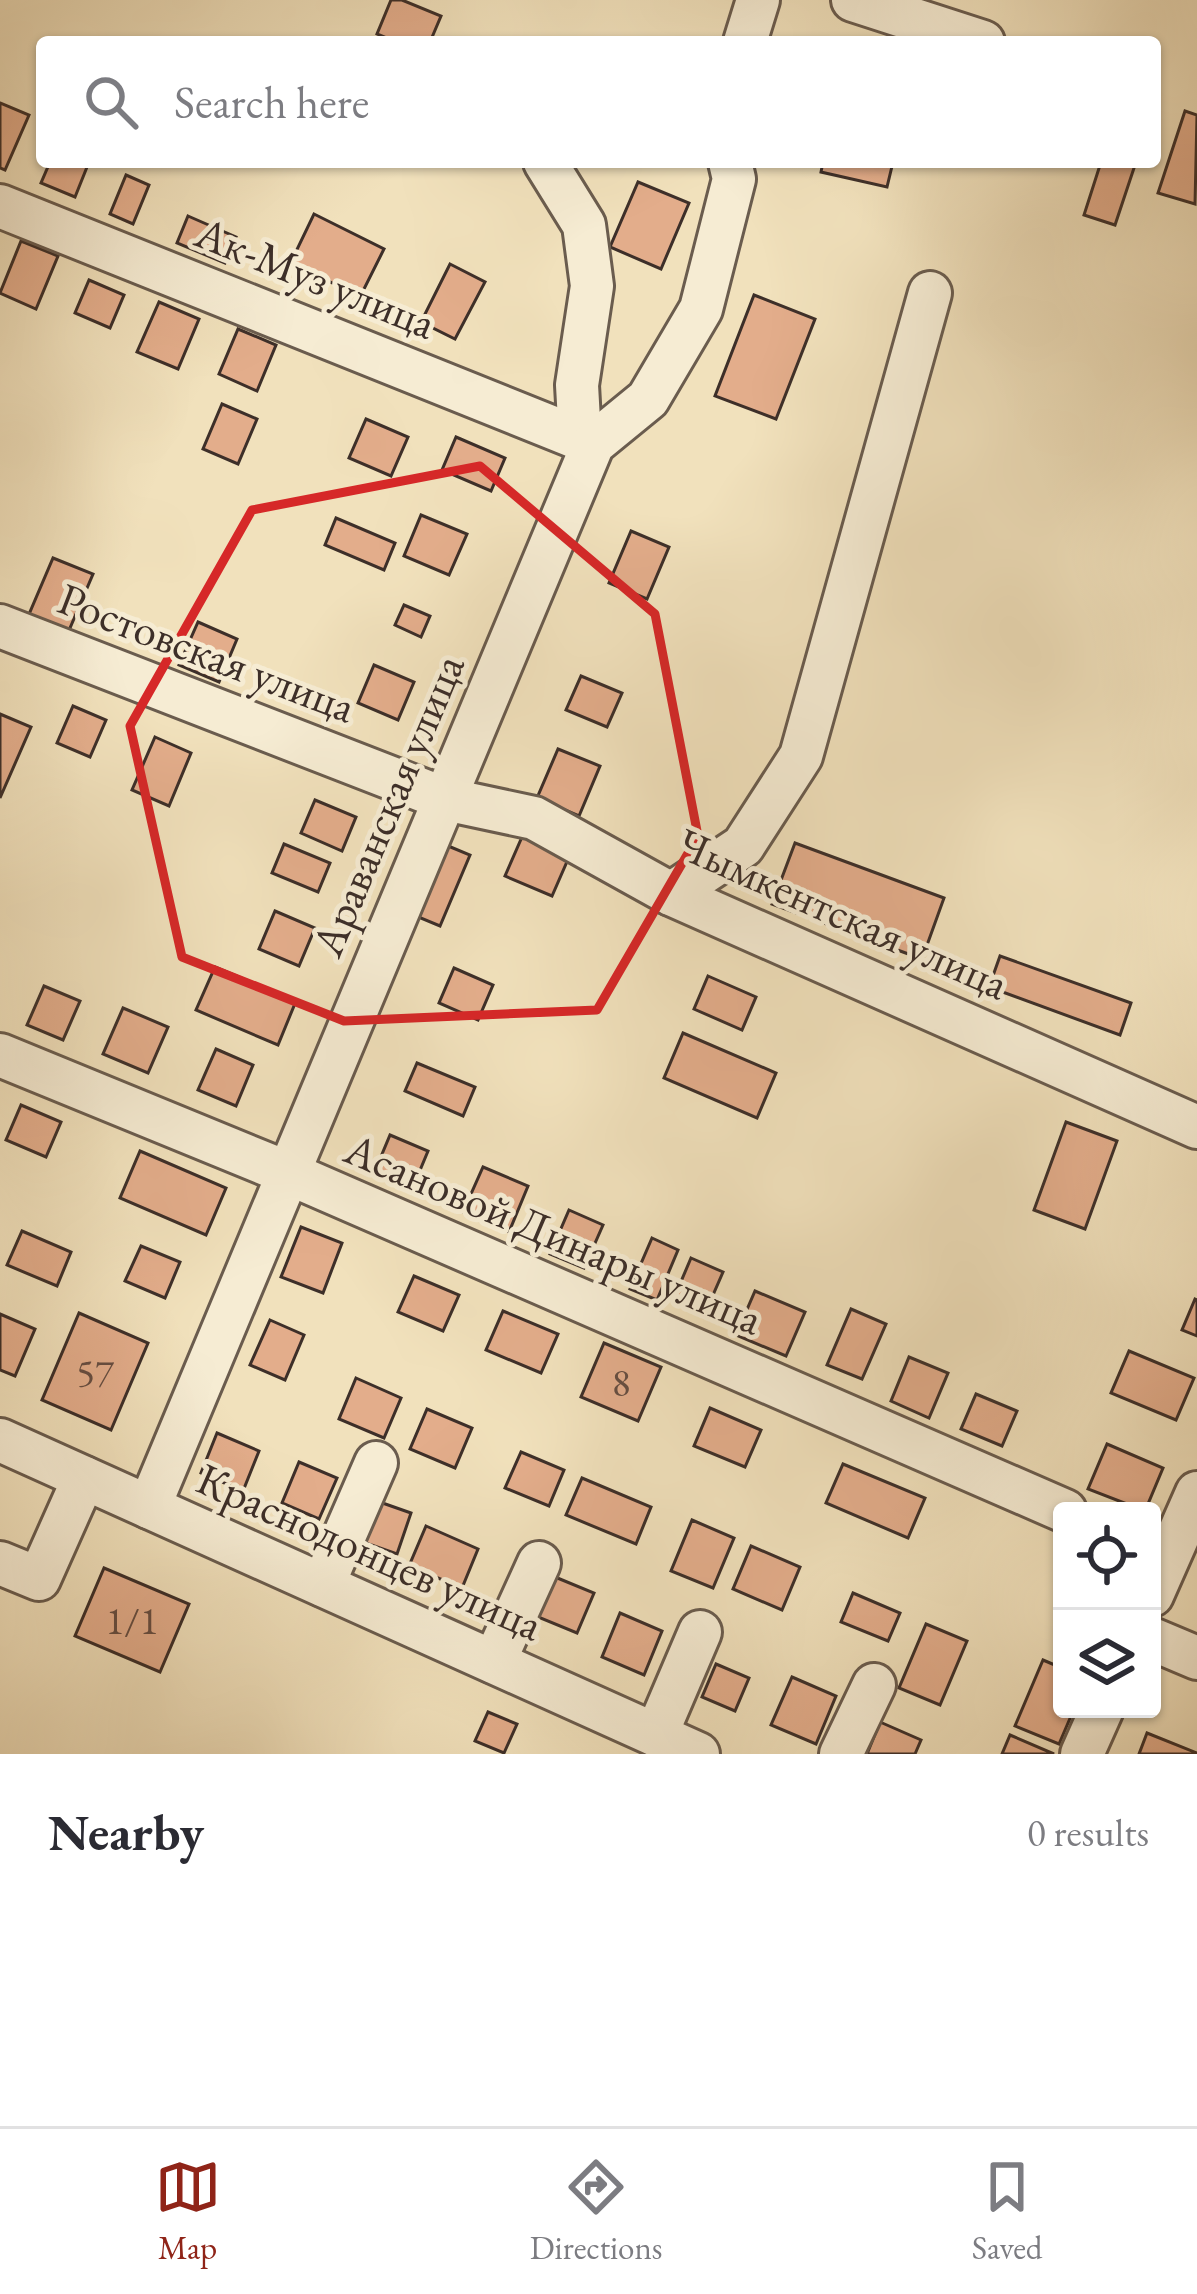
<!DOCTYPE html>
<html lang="en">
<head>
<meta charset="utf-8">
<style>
	:root { --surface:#fff; --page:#f7f7f7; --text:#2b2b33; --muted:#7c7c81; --line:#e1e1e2; --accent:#8f2418 }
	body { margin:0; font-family:"EB Garamond",serif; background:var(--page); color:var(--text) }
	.controls { position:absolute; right:36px; bottom:36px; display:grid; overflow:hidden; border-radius:12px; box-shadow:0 3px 9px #0004 }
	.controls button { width:108px; height:108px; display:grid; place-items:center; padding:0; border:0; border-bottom:3px solid var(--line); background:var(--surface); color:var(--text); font:60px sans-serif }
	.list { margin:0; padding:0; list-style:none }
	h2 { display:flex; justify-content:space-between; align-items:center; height:156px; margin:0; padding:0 48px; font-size:51px }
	h2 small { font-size:39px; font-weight:400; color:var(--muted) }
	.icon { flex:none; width:66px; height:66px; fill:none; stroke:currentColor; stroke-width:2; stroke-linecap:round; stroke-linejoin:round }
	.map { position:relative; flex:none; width:1197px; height:1754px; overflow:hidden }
	.search { position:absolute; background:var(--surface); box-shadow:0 3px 9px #0004; left:36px; right:36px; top:36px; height:132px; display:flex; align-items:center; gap:30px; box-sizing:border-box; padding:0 42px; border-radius:12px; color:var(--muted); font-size:45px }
	.sheet { height:372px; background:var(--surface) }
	nav { display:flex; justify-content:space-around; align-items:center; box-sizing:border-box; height:168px; border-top:3px solid var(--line); background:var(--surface); font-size:33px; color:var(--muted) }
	nav a { display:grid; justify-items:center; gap:6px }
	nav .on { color:var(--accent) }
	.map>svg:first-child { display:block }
</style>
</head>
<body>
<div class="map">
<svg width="1197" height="1754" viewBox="0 0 1197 1754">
	<rect width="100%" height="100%" fill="#f1e1bc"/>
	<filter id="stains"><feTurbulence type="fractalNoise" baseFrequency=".00167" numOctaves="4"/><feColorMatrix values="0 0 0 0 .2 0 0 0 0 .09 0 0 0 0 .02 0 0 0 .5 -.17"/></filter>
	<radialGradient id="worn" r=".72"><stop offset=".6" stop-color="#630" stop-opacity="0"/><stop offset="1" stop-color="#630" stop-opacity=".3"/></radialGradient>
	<g fill="#e3ad8b" stroke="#3d2f29" stroke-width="3">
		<polygon points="391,0 402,0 441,16 430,42 396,42 377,34"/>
		<polygon points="0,103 29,115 5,170 0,168"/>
		<polygon points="1185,111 1197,115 1195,204 1158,193"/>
		<polygon points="50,162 89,162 75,197 41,183"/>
		<polygon points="823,162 893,162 887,187 821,172"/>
		<polygon points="1101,162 1136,162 1115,225 1084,215"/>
		<polygon points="126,175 149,185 133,224 110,214"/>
		<polygon points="638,182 689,203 661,269 610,247"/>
		<polygon points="314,214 384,249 360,297 291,262"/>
		<polygon points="188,216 236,237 225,263 177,243"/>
		<polygon points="21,241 58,256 36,309 0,293"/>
		<polygon points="450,264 485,282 455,339 421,322"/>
		<polygon points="89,280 124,295 110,328 75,313"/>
		<polygon points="754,295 815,319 776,419 715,396"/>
		<polygon points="159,302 199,319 178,369 137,352"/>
		<polygon points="238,329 276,345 257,391 219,374"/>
		<polygon points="222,404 257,419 238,464 203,449"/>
		<polygon points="366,419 408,437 391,476 349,458"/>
		<polygon points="456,437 505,458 491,491 442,470"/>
		<polygon points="421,515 467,534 449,575 404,556"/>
		<polygon points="336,518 395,543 384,570 325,545"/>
		<polygon points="631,531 669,547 647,599 609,583"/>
		<polygon points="53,558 93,574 67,635 27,619"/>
		<polygon points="404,605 430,616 421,637 395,625"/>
		<polygon points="198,622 237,639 219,682 179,665"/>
		<polygon points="374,665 414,682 398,720 358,703"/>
		<polygon points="581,676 622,693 607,727 566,710"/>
		<polygon points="73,706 106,720 90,757 57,743"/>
		<polygon points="0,714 31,727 0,798"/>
		<polygon points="155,737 191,753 169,806 132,790"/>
		<polygon points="558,749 600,766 579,816 537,798"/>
		<polygon points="315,800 356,817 342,851 301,833"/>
		<polygon points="522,837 569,857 552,896 505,876"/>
		<polygon points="441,843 470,855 440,926 411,914"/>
		<polygon points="795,843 944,898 922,959 772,904"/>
		<polygon points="284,844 330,863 318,892 272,873"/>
		<polygon points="275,911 315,928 299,966 259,949"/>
		<polygon points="1000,956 1131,1003 1120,1035 989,987"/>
		<polygon points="215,967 296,1001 278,1045 196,1010"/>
		<polygon points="454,968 493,985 478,1020 439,1003"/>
		<polygon points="708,976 756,997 742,1030 694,1009"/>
		<polygon points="44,986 80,1001 63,1040 27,1025"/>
		<polygon points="123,1008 168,1027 148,1073 103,1054"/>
		<polygon points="683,1033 776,1073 757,1118 664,1078"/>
		<polygon points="216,1049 253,1065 236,1106 198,1090"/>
		<polygon points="417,1063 475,1087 463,1116 405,1091"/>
		<polygon points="21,1105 61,1122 46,1157 6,1140"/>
		<polygon points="1066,1122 1117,1141 1085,1229 1034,1210"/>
		<polygon points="390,1135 428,1151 413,1187 375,1171"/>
		<polygon points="140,1151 226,1188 206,1235 120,1198"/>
		<polygon points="483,1167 528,1186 509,1232 463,1212"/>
		<polygon points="569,1210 603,1225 584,1268 550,1254"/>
		<polygon points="301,1227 342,1243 323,1293 281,1277"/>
		<polygon points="22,1231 71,1252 57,1286 7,1265"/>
		<polygon points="652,1238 678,1250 657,1300 630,1289"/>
		<polygon points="141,1246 180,1262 165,1298 125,1281"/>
		<polygon points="691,1258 723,1272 706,1311 674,1298"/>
		<polygon points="414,1276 459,1295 443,1331 398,1312"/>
		<polygon points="755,1291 805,1312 786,1356 736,1335"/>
		<polygon points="1195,1299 1197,1300 1197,1336 1182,1330"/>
		<polygon points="851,1309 886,1324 862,1379 827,1365"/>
		<polygon points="503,1311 558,1334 541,1373 486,1350"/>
		<polygon points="79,1313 148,1343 111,1430 42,1400"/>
		<polygon points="0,1314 35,1329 15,1376 0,1370"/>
		<polygon points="270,1320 304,1335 285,1380 250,1365"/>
		<polygon points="604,1343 661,1367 638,1421 581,1397"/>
		<polygon points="1129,1351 1194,1378 1176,1420 1111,1393"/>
		<polygon points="909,1357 948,1373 929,1418 891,1401"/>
		<polygon points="356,1378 401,1398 384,1438 339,1419"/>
		<polygon points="976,1394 1017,1411 1002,1446 961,1429"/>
		<polygon points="710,1408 761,1430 745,1467 694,1446"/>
		<polygon points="427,1409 472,1428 455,1468 410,1449"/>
		<polygon points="217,1433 259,1451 243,1491 201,1473"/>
		<polygon points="1107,1444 1163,1468 1145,1511 1088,1489"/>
		<polygon points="521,1452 564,1470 549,1506 505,1488"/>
		<polygon points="299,1462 337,1478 319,1519 282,1503"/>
		<polygon points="843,1464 925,1498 908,1538 826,1503"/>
		<polygon points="582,1478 651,1507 636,1544 566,1515"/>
		<polygon points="374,1500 411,1513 397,1554 360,1541"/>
		<polygon points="692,1520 734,1538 713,1588 671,1571"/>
		<polygon points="426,1526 478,1549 462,1588 409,1566"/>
		<polygon points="751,1546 800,1567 782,1610 733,1589"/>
		<polygon points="104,1568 189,1604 160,1672 75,1636"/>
		<polygon points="555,1577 594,1593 577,1633 538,1617"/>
		<polygon points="853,1593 900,1613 888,1641 841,1622"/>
		<polygon points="620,1613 662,1631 644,1675 602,1657"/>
		<polygon points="926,1624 967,1641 940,1705 899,1688"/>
		<polygon points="1043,1660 1062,1668 1062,1709 1074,1709 1059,1744 1015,1726"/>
		<polygon points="716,1664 749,1678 735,1711 702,1697"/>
		<polygon points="792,1677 836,1696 816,1744 771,1725"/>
		<polygon points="488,1712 517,1724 504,1753 475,1741"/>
		<polygon points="880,1722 921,1740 915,1754 867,1754"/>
		<polygon points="1147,1733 1197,1753 1197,1754 1139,1754"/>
		<polygon points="1010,1735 1054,1754 1002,1754"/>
	</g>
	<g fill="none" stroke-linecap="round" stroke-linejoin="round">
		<g stroke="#6a5c4e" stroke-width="48">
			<g id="minor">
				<polyline points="853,0 983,42"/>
				<polyline points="745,42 758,0"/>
				<polyline points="545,162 584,225 592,286 577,385 580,439"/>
				<polyline points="0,206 593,444"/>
				<polyline points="0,626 445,799 534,818 671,894 1197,1127"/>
				<polyline points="671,894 743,846 801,756 930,293"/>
				<polyline points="0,1055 288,1173 1065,1511"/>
				<polyline points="0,1440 698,1754"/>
				<polyline points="149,1507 593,444 648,399 701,309 734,179 730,162"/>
				<polyline points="0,1563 39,1579 84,1478"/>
				<polyline points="323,1585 376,1463"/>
				<polyline points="1152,1595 1197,1493"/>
				<polyline points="1152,1639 1197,1658"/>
				<polyline points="494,1662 539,1563"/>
				<polyline points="656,1735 700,1632"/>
				<polyline points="841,1754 874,1685"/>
				<polyline points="1082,1754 1102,1709"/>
			</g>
		</g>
		<use href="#minor" stroke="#f6ecd3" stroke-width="42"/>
	</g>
	<path fill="none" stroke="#d62828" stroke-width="9" stroke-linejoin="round" d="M480 466 655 614 698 836 597 1010 344 1021 182 957 130 726 252 510Z"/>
	<g text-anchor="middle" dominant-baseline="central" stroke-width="10" stroke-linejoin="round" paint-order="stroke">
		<g font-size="39" fill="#664e42">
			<text x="95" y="1372">57</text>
			<text x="621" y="1382">8</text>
			<text x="132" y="1620">1/1</text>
		</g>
		<g font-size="45" fill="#3d2f29" stroke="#f6ecd3">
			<text transform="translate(316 277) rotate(22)">Ак-Муз улица</text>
			<text transform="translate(207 652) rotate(21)">Ростовская улица</text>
			<text transform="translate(387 805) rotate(-67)">Араванская улица</text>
			<text transform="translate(843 913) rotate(24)">Чымкентская улица</text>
			<text transform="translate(554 1233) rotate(23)">Асановой Динары улица</text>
			<text transform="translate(370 1551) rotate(24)">Краснодонцев улица</text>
		</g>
	</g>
	<rect width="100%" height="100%" filter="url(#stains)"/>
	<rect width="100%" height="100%" fill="url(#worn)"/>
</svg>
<div class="controls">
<button><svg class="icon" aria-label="locate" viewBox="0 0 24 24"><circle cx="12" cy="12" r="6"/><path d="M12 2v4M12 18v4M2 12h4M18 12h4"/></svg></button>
<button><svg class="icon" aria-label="layers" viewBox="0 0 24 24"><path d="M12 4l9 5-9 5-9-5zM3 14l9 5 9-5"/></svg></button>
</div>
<div class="search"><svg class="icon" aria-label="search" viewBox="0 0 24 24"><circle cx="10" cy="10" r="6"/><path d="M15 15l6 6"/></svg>Search here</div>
</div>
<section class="sheet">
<h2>Nearby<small>0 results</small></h2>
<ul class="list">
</ul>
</section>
<nav>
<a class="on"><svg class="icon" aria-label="map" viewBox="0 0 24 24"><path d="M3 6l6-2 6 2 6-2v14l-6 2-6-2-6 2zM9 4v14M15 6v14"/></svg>Map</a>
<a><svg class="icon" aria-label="directions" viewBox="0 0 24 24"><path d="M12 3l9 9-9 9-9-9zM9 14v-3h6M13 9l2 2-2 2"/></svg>Directions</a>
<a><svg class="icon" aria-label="saved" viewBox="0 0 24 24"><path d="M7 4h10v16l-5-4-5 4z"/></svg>Saved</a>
</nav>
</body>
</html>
